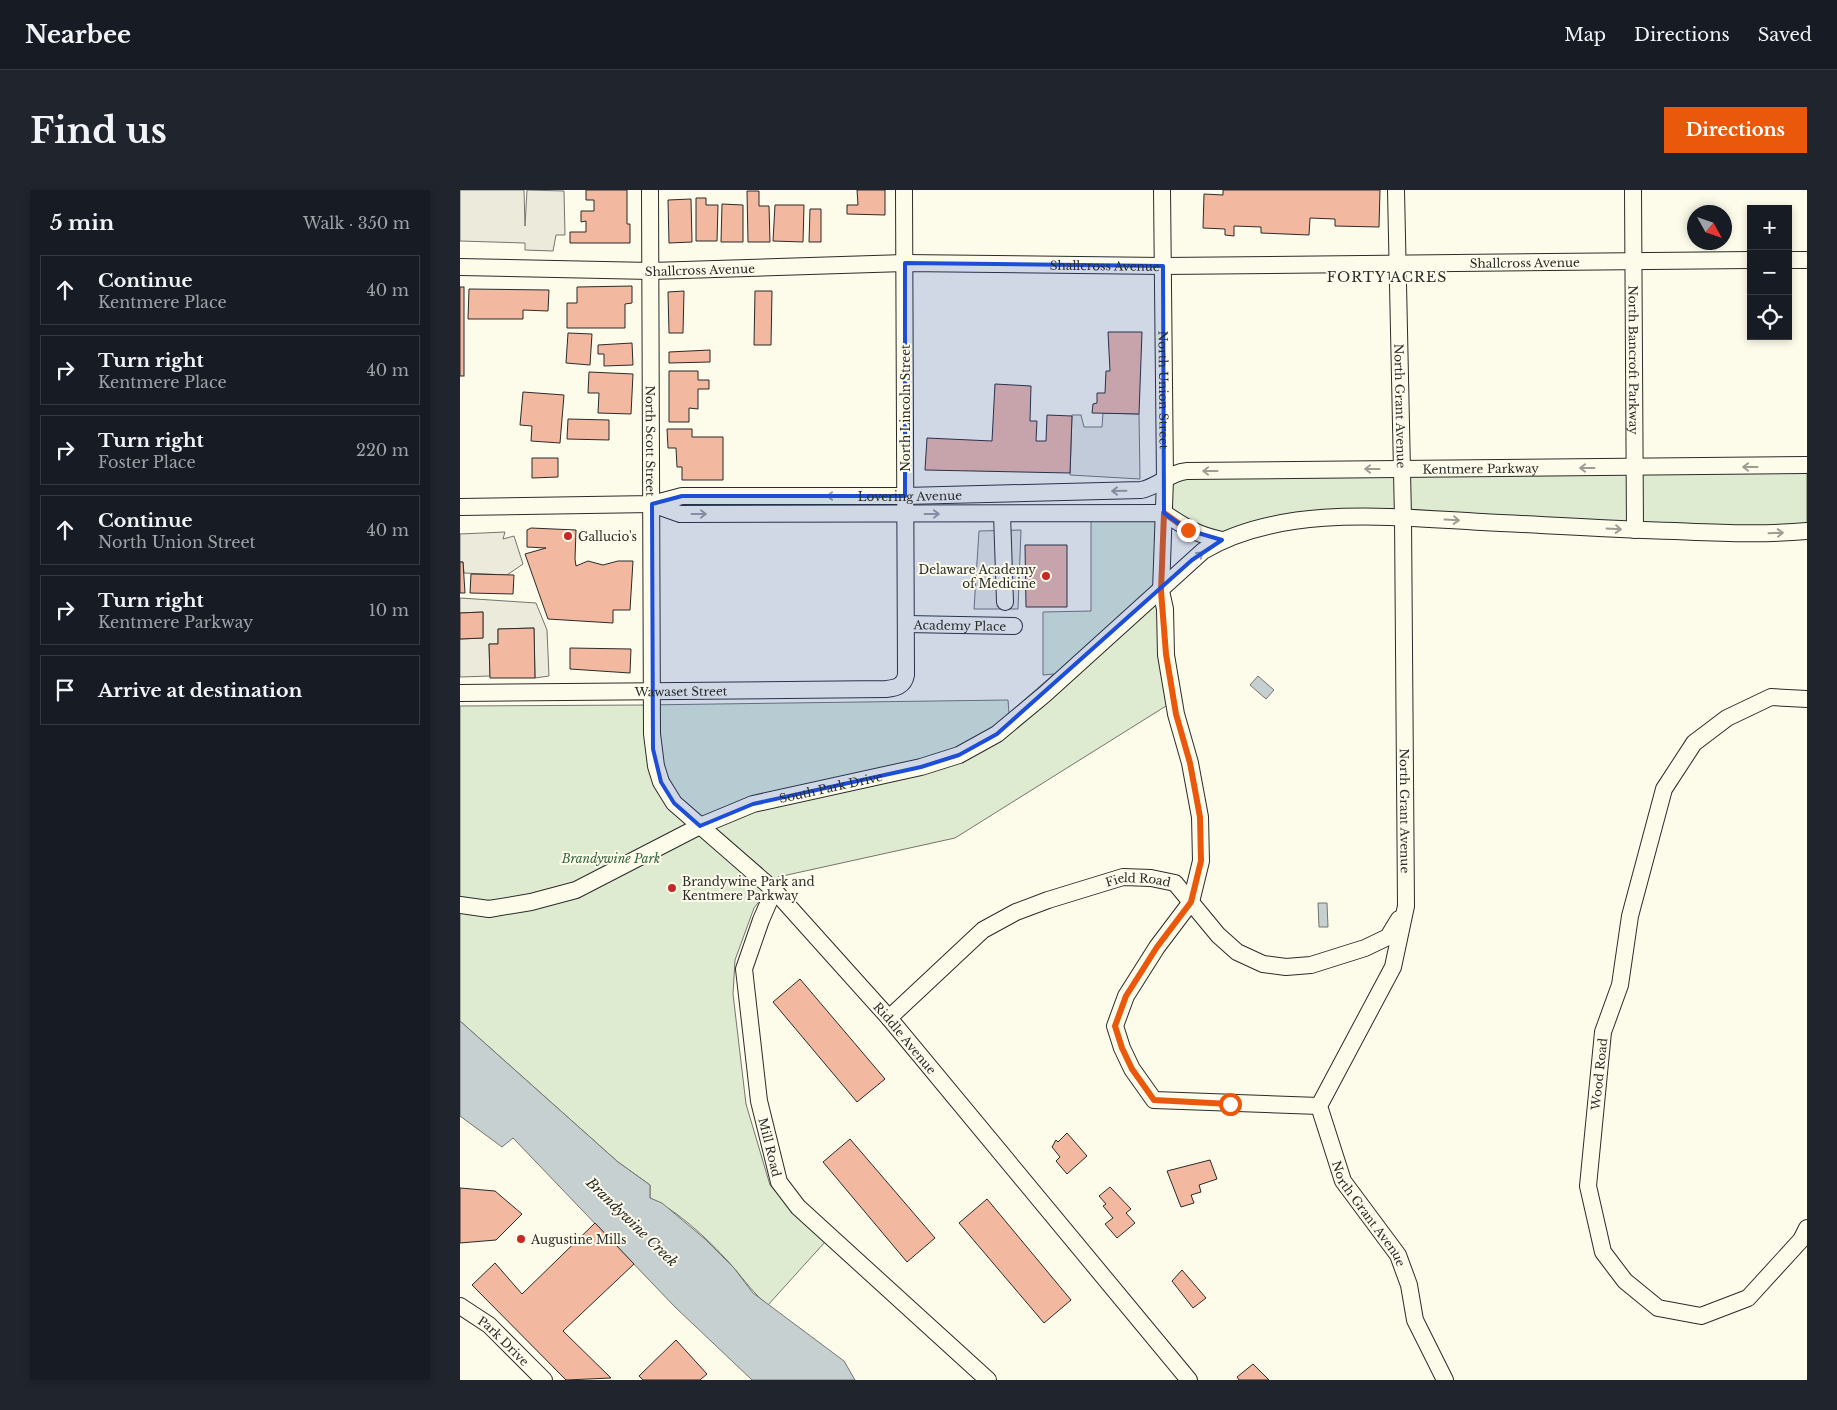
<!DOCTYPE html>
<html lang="en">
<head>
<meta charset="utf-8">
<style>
	:root { --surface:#171b24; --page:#20242c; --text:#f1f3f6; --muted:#9ea1a6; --line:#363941; --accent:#ea580c }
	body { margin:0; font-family:"Libre Baskerville",serif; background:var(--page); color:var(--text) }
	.controls { position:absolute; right:15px; top:15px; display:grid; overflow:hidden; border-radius:0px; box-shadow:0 2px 8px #0003 }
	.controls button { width:45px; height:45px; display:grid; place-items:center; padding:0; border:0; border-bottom:1px solid var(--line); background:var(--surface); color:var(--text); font:25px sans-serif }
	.compass { position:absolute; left:1227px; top:15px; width:45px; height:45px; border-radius:50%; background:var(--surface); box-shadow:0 2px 8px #0003; rotate:130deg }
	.stop { position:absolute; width:15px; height:15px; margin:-11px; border:4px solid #ea580c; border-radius:50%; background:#fff }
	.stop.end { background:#ea580c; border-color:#fff; box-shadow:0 1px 5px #0008 }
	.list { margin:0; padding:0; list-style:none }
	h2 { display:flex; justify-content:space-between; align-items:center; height:65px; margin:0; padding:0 20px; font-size:21px }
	h2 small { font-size:16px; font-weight:400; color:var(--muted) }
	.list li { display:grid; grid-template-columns:32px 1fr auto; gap:15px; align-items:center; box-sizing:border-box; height:70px; margin:0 10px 10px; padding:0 10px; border:1px solid var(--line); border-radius:0px }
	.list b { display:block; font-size:19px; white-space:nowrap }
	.list p { margin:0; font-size:16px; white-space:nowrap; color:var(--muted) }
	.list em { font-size:16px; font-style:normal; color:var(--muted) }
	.icon { flex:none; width:28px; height:28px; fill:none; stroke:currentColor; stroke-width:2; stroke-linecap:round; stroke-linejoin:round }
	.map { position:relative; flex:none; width:1347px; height:1190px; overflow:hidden; border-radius:0px }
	header { display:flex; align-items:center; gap:30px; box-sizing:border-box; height:70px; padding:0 25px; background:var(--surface); border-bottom:1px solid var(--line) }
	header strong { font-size:24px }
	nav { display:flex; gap:28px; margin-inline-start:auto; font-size:18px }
	.intro { display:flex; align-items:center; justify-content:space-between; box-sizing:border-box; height:120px; padding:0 30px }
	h1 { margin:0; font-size:35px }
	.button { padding:12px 22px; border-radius:0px; background:var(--accent); color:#fff; font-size:18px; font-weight:700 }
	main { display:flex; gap:30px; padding:0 30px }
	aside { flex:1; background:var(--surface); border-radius:0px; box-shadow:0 2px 8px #0003 }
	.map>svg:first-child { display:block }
</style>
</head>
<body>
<header>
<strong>Nearbee</strong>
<nav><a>Map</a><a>Directions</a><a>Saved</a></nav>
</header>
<div class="intro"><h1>Find us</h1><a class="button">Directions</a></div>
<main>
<aside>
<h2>5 min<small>Walk · 350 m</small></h2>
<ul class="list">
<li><svg class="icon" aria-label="ahead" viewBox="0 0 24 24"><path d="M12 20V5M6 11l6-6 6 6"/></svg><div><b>Continue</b><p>Kentmere Place</p></div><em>40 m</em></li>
<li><svg class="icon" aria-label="right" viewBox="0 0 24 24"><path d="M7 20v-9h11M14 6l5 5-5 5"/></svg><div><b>Turn right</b><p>Kentmere Place</p></div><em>40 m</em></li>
<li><svg class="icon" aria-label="right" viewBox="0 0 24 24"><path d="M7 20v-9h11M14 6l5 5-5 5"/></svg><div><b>Turn right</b><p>Foster Place</p></div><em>220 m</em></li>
<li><svg class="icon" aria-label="ahead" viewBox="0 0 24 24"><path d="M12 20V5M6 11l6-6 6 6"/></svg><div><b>Continue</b><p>North Union Street</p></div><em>40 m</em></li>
<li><svg class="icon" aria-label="right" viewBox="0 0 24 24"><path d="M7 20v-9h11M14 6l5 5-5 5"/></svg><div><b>Turn right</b><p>Kentmere Parkway</p></div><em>10 m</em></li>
<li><svg class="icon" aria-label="arrive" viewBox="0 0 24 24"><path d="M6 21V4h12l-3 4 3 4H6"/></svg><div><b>Arrive at destination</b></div></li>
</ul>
</aside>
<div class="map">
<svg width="1347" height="1190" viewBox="0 0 1347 1190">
	<rect width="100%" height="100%" fill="#fdfbea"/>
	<path fill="#deebd1" stroke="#74746e" d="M1347 275V341L884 327 762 350 704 324 714 511 495 648 318 687 294 718 275 770 273 804 286 914 310 995 365 1052 308 1115C294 1104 285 1091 274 1078 253 1054 219 1021 190 1008V995L158 972 0 831V516L183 515 548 510 549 523 594 484 583 485V422L631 421V324L704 323 705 289Z"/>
	<g fill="#eceadb" stroke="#74746e">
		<polygon points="0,0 64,0 65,36 67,0 104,1 105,45 96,45 93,61 65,60 65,53 0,51"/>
		<polygon points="643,223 679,224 680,289 610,285 612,225 621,225 624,237 642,237"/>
		<polygon points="561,340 558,419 514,419 519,341"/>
		<polygon points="45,342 43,349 54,346 63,374 47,385 4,383 3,372 0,372 0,344"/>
		<polygon points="0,408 76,413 87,440 89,486 75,488 74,438 38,439 38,454 29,454 30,486 0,487 0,449 23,448 23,422 0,423"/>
	</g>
	<g fill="#c7d0d0" stroke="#74746e">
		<polygon points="798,486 814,500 806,509 790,495"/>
		<polygon points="858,713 867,713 868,737 859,737"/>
		<polygon points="0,831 158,972 190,995 190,1008 202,1013 245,1049 274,1078 293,1103 384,1171 395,1190 292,1190 215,1117 53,948 42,957 0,926"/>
	</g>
	<g fill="#f2b8a0" stroke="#2b2b2b">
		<polygon points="126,0 167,0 167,34 170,34 170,53 110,53 110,42 126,42 126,31 121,32 121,21 134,21 134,10 126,10"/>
		<polygon points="397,0 425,0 425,25 387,24 387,15 398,15"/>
		<polygon points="763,0 920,0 919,37 875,36 875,29 850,28 849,45 801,43 801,37 774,36 774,46 765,45 765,39 743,38 744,4 763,5"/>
		<polygon points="287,1 299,1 299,16 309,16 310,52 288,52"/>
		<polygon points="236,8 246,8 246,15 258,15 257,51 236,51"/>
		<polygon points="231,9 232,52 209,53 208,10"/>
		<polygon points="262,14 283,15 283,52 261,52"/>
		<polygon points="315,15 344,15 343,52 313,51"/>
		<polygon points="350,19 361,19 361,52 349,52"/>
		<polygon points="172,96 172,113 165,114 165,138 107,138 107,113 117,113 117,97"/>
		<rect x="0" y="97" width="4" height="89"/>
		<polygon points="9,99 89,100 88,121 63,120 63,129 8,129"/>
		<polygon points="224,101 223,143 209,143 208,102"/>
		<polygon points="295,101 312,101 311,155 294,155"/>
		<polygon points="648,142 682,142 679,224 632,223 633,214 637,213 637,203 645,203 646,181 650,181"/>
		<polygon points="108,143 132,144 130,175 106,173"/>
		<polygon points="172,153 173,175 144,176 144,164 138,164 138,155"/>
		<polygon points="250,160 250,172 209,173 209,162"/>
		<polygon points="209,181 238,181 238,190 249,190 249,199 238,199 238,219 229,218 229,232 209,232"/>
		<polygon points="129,182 173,184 171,224 138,223 139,203 128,203"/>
		<polygon points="535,194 571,196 570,231 577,231 576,251 586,251 587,225 612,226 610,283 465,280 467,248 532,251"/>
		<polygon points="63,202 104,205 100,253 71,251 72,236 60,235"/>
		<polygon points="108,229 149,230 149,250 107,249"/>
		<polygon points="207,239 232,239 232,247 263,247 263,290 222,290 222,277 217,277 216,258 208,258"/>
		<polygon points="72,268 98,268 98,287 72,288"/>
		<polygon points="71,338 116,340 115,369 116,376 128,371 143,375 158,371 173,371 170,420 153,420 153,433 88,429 65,364 86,358 67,357 67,340"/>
		<polygon points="565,355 607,355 607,417 566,417"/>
		<polygon points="0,372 3,372 5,403 0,403"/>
		<polygon points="11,384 54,385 53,404 10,403"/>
		<polygon points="23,422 23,448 0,449 0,423"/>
		<polygon points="74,438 75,488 30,488 29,454 38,454 38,439"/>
		<polygon points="110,458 171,459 170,483 110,479"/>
		<polygon points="340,789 425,889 397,912 313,812"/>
		<polygon points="607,943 627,966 607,984 596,971 600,967 592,957 596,950 598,952"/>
		<polygon points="390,949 475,1048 447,1072 363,972"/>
		<polygon points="750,970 757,989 739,995 741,1002 731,1005 734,1013 721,1017 707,981"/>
		<polygon points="650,997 671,1019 666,1023 675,1033 657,1048 645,1034 653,1028 643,1016 646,1014 639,1006"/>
		<polygon points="0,998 35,1001 62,1024 36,1050 0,1053"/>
		<polygon points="527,1009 611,1110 584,1133 499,1033"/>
		<polygon points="135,1033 174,1074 103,1141 151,1188 106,1190 12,1095 35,1073 62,1104"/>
		<polygon points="722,1080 746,1108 733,1118 712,1091"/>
		<polygon points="216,1150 247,1184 240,1190 183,1190 179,1186"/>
		<polygon points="793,1174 809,1190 779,1190 777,1187"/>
	</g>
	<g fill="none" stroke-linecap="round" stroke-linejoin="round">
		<g stroke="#2b2b2b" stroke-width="18">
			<g id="minor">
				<path id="s1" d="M190 0 192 544 196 576 201 592 214 613 314 700 429 828 729 1190"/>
				<path id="s2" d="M702 0 705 289 701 401 705 419 706 465 716 524 730 573 740 627 741 671 731 712 697 757 666 806 655 836 662 858 672 879 694 910 859 916"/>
				<path id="s3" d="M936 0 943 328 946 716 933 777 859 916 883 991 938 1065 949 1095 955 1130 985 1190"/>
				<path id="s4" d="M1173 0 1175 340"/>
				<polyline points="1328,70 1347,70"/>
				<path id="s5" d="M0 77 191 81 445 73 703 76 1291 70"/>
				<path d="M192 314 220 324 704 323C725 337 737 345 762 350"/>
				<path id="s6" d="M0 317 192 314 222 306H445L681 300C698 297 710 282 727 281L1347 275"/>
				<polyline points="542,324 545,412"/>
				<path id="s7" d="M446 434 554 436"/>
				<path id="s8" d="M0 503 426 499C436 498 444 496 446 485L444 0"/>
				<polyline points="1347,509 1311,507 1267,528 1234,553 1204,599 1170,726 1160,795 1143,842 1128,996 1143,1062 1165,1091 1198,1118 1241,1126 1288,1108 1341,1050 1347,1038"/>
				<path id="s9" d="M314 700 301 730 284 779 299 911 319 992 338 1017 528 1190"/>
				<path id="s10" d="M0 715 29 719 71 712 116 700 240 636 293 614 461 577 499 565 537 544 585 504 743 361C822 314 933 327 1022 332 1086 335 1150 339 1215 341 1259 343 1303 345 1347 341"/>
				<path id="s11" d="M429 828 523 740 556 722 588 710 663 687 691 688 715 693 758 745 777 762 803 774 826 777 851 775 905 758 928 747 939 729"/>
				<path id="s12" d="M0 1116 29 1135 84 1190"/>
			</g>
		</g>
		<use href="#minor" stroke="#fdfbea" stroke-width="16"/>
	</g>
	<defs><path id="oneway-shaft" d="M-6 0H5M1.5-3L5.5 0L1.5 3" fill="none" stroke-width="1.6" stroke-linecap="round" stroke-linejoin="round" transform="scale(1.25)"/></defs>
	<g stroke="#9e9d94">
		<use href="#oneway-shaft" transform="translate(1290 277) rotate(180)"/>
		<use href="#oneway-shaft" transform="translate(1127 278) rotate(180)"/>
		<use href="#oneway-shaft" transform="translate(912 279) rotate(180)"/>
		<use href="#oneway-shaft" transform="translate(750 281) rotate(180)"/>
		<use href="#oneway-shaft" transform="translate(659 301) rotate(179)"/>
		<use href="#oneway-shaft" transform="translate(374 306) rotate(180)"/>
		<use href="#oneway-shaft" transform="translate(239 324)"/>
		<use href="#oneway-shaft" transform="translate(472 324)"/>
		<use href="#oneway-shaft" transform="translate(992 330) rotate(3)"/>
		<use href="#oneway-shaft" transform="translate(1154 339) rotate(3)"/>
		<use href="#oneway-shaft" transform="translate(1316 343) rotate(-2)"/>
		<use href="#oneway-shaft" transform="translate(737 367) rotate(-40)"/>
	</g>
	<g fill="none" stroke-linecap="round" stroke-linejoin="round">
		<polyline stroke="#ea580c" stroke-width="6" points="728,340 704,323 701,401 706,464 716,524 730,573 740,627 741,671 731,712 697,757 666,806 655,836 662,858 672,879 694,910 770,914"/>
	</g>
	<path fill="#1d4ed8" fill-opacity="0.2" stroke="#1d4ed8" stroke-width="4" stroke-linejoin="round" d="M445 73 703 76 704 323 728 340 762 350 732 370 537 544 499 565 461 577 293 614 240 636 214 613 201 592 193 559 192 314 222 306H445Z"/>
	<g fill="#c62828" stroke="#fdfbea" stroke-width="2">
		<circle cx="108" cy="346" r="5"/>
		<circle cx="586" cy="386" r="5"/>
		<circle cx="212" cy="698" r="5"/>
		<circle cx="61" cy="1049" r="5"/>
	</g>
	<g text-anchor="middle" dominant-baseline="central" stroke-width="4" stroke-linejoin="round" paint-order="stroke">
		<g font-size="12" fill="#2b2b2b" stroke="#fdfbea">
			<text stroke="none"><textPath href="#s5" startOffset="1065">Shallcross Avenue</textPath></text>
			<text stroke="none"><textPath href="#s5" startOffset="645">Shallcross Avenue</textPath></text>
			<text stroke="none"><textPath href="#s5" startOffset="240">Shallcross Avenue</textPath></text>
			<text stroke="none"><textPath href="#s4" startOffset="170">North Bancroft Parkway</textPath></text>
			<text stroke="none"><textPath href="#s2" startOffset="200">North Union Street</textPath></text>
			<text stroke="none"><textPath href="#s3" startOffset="216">North Grant Avenue</textPath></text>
			<text transform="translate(445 218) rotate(-90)">North Lincoln Street</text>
			<text stroke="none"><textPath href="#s1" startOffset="251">North Scott Street</textPath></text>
			<text stroke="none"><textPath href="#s6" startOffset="1026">Kentmere Parkway</textPath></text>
			<text stroke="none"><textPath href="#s6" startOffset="451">Lovering Avenue</textPath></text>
			<text stroke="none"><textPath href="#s7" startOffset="54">Academy Place</textPath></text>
			<text stroke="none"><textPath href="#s8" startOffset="221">Wawaset Street</textPath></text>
			<text stroke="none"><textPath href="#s10" startOffset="395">South Park Drive</textPath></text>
			<text stroke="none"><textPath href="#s3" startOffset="621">North Grant Avenue</textPath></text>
			<text stroke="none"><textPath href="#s11" startOffset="294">Field Road</textPath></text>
			<text stroke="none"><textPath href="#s1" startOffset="948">Riddle Avenue</textPath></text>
			<text transform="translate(1139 884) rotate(-84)">Wood Road</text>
			<text stroke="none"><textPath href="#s9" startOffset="265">Mill Road</textPath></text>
			<text stroke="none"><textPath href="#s3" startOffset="1056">North Grant Avenue</textPath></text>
			<text stroke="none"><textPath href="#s12" startOffset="56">Park Drive</textPath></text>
		</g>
		<g font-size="12" fill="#2b2b2b" stroke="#fdfbea" text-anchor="start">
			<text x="118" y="346">Gallucio's</text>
			<text x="576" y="379" text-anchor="end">Delaware Academy<tspan x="576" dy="14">of Medicine</tspan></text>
			<text x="222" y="691">Brandywine Park and<tspan x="222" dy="14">Kentmere Parkway</tspan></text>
			<text x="71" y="1049">Augustine Mills</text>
		</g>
		<g font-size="12" font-style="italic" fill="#34623c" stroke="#fdfbea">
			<text x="151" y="668">Brandywine Park</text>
		</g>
		<g font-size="14" letter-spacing="1" fill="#2b2b2b" stroke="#fdfbea">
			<text x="927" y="87">FORTY ACRES</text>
		</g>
		<g font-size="14" font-style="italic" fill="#2b2b2b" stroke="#fdfbea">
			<text transform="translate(172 1032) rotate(44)">Brandywine Creek</text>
		</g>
	</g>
</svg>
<div class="controls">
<button>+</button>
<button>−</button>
<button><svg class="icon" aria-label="locate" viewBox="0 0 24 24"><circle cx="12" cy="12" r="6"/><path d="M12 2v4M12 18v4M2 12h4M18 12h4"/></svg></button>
</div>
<svg class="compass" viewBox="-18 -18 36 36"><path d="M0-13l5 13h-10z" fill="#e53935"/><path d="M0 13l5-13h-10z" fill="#9ea1a6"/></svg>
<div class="stop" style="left:770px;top:914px"></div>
<div class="stop end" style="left:728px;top:340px"></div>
</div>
</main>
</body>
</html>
